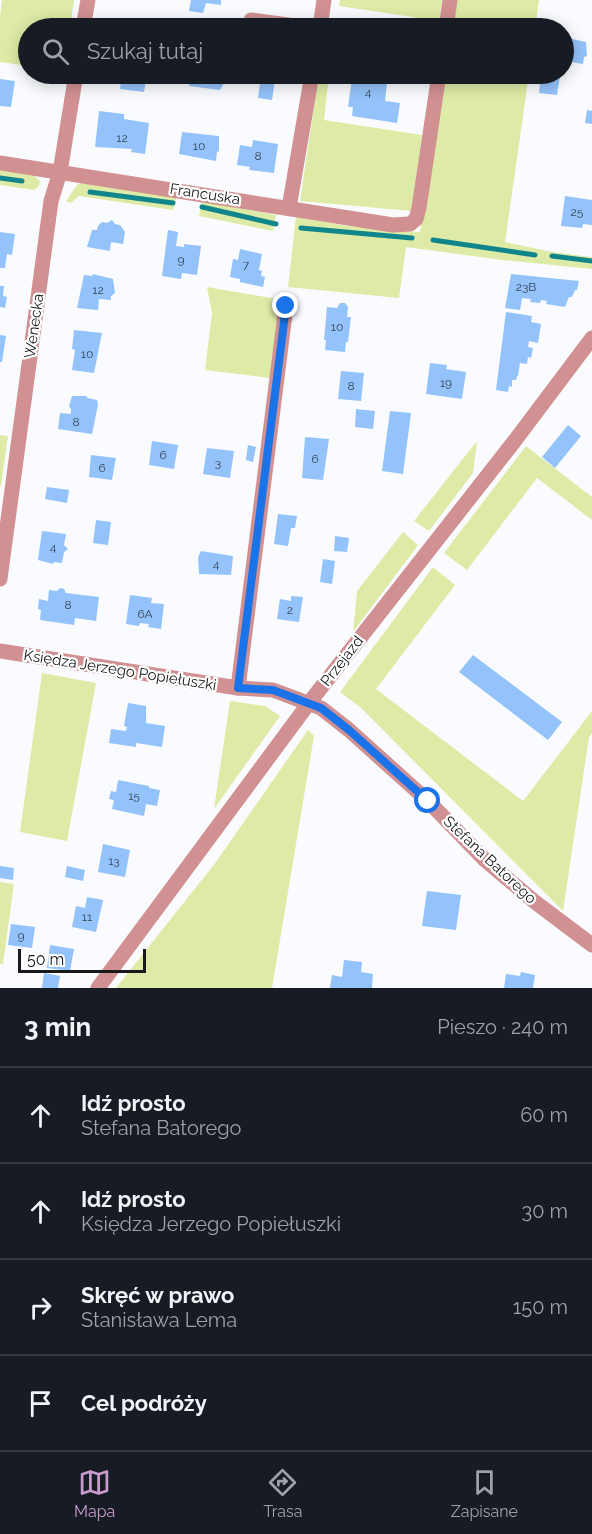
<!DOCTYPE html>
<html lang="pl">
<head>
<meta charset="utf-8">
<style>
	:root { --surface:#171b24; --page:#242831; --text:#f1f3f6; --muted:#9ea1a6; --line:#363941; --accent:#c89ccc }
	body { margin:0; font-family:Raleway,sans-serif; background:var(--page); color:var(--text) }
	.scale { position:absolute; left:18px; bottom:15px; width:128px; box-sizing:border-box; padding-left:6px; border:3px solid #18191a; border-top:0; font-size:16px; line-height:21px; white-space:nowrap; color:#18191a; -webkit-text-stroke:4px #fff; paint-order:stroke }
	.stop { position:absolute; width:18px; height:18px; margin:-14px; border:4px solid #1a73e8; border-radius:50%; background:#fff }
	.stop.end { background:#1a73e8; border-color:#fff; box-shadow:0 2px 6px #0008 }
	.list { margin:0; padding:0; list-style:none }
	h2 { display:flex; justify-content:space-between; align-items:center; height:78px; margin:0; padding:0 24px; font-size:26px }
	h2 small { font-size:20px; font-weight:400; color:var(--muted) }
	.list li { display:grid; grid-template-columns:39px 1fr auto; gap:18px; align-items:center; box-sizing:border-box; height:96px; padding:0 24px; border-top:2px solid var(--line) }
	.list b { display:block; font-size:22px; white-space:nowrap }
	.list p { margin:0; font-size:20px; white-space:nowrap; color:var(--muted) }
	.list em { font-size:20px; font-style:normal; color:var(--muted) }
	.icon { flex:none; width:33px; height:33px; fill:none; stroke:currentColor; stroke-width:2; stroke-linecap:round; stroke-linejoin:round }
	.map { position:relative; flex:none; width:592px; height:988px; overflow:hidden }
	.search { position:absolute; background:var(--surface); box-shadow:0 3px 15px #0003; left:18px; right:18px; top:18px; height:66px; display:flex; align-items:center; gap:15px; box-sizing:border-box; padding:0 21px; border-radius:33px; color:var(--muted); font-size:22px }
	.sheet { height:462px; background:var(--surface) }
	nav { display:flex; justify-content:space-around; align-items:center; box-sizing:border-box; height:84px; border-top:2px solid var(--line); background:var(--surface); font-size:16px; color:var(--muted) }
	nav a { display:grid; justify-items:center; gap:3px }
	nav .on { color:var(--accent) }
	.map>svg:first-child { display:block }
</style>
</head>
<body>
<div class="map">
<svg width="592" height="988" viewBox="0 0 592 988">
	<rect width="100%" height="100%" fill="#f9fbfe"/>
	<g fill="#deeba6">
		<polygon points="2,0 74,0 70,28 28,28 28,66 0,62 0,17"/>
		<polygon points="340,0 442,0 439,21 339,6"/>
		<polygon points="457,0 539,0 535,28 452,28"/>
		<polygon points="319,74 329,74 324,120 422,135 412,211 300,201"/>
		<polygon points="445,74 529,74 505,242 552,252 592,257 592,269 502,260 406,247 399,298 288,287 296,217 348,226 420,232"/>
		<polygon points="0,170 33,175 40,181 39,186 34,190 0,185"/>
		<polygon points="84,181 177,196 173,210 79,196 71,203 66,201 77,185"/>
		<polygon points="202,201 276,215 273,231 199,216"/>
		<polygon points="207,287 277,299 277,320 270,378 205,370 212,313"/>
		<polygon points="0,435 8,436 1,486 0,486"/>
		<polygon points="477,441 473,473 429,531 414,521"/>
		<polygon points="526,446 592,497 592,520 537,478 467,570 444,553"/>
		<polygon points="403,532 418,545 353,632 357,591"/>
		<polygon points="433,567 455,585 376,689 523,801 592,711 592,733 589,737 563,911 360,707 340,692"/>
		<polygon points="42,673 96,683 67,841 20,832"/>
		<polygon points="230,701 265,706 280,716 214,809"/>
		<polygon points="308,730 314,736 272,988 116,988 216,862"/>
		<polygon points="0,882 14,884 3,964 0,964"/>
	</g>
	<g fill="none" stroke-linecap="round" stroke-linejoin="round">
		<g stroke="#10858b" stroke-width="5">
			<polyline points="0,178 22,181"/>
			<polyline points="90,192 173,203"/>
			<polyline points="202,207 276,224"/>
			<polyline points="301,228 412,238"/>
			<polyline points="433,240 535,255"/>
			<polyline points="552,256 592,261"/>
		</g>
	</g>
	<g fill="#93c3fa">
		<polygon points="191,0 221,0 221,5 206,3 203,13 189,11"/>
		<polygon points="568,38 586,42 587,56 584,57 583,64 564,61 564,39"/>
		<polygon points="122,74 147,74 144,92 120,89"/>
		<polygon points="191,74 222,74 223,85 220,90 189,86"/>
		<polygon points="252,74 276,74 272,100 258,98 260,83 251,82"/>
		<polygon points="541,74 560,76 557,95 539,93"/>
		<polygon points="352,78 387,83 385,101 400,103 397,123 352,116 353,107 348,107"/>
		<polygon points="0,79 15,81 11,107 0,106"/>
		<polygon points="587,110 592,111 592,124 585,123"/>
		<polygon points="99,111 124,114 124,119 149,123 145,154 131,152 132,149 95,147"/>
		<polygon points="182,132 219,136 219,151 217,152 216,161 179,154"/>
		<polygon points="253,140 278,144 274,173 249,170 250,167 237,165 240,145 252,147"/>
		<polygon points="565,196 592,200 592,225 583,224 582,228 561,226"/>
		<polygon points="112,220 115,224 120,225 125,232 123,244 111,242 110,251 87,247 92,230 97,230 98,226 102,222 107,223"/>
		<polygon points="168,230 178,232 176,246 184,247 184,244 201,246 197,275 182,273 181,279 162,276"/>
		<polygon points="0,232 15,234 12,255 7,254 5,268 0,268"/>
		<polygon points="240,249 262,254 259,270 262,271 261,276 265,277 263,287 240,282 240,279 230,277 233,259 238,260"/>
		<polygon points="93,274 113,279 115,293 111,296 111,300 99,299 98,310 77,308 84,275 92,276"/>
		<polygon points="511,274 579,281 577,290 575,290 572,297 569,297 565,307 546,304 547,301 541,300 540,303 530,302 531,299 522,298 520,310 505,308"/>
		<polygon points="0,286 4,286 3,296 7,297 5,308 0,307"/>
		<polygon points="340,303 345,303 348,307 347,317 351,317 348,342 346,342 345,352 325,350 326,340 324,340 327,307 337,308"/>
		<polygon points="506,312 532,316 531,322 541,324 538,343 529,341 528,347 533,348 531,358 528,357 527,364 520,363 518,376 517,376 516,380 512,380 512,387 509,386 508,392 496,390"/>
		<polygon points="74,330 102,333 94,373 72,370 75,350 72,349"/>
		<polygon points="0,335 6,336 2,362 0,362"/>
		<polygon points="430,363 447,365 446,369 466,372 462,399 426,394"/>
		<polygon points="341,371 364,373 361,401 338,399"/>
		<polygon points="72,396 86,396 88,398 97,400 98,405 92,434 58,429 60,413 71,414 71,409 69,406"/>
		<polygon points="356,409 375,411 373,429 355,427"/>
		<polygon points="390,411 411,413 403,474 382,471"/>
		<polygon points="568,425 581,436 555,468 542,457"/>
		<polygon points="305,437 329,439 323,480 302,478"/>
		<polygon points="152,441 178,445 174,469 149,465"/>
		<polygon points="248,445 256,447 253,462 246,460"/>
		<polygon points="207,448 234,451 230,478 203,474"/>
		<polygon points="91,455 116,458 112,480 89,477"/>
		<polygon points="47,487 69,490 67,503 45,499"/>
		<polygon points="278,514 297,516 295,528 291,528 288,546 274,544"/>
		<polygon points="96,520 111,522 108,545 93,543"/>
		<polygon points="42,531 66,534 64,545 68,549 64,552 62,563 54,562 53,564 38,560"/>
		<polygon points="335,536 349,538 347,552 334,551"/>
		<polygon points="201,551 233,556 231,575 199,574 198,557"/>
		<polygon points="323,559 335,561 332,584 320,582"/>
		<polygon points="60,588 64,589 66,593 99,597 96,621 75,618 74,625 40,620 41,610 38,609 39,599 48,601 49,590 57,591"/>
		<polygon points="130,595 152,598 151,603 164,604 161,629 148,627 149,624 140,623 139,626 126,624"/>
		<polygon points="291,596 303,597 299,622 277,619 280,599 291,601"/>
		<polygon points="473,655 562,722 548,740 459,672"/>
		<polygon points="128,703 146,706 146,723 165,726 162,747 136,743 136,747 109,743 111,729 126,731 127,727 124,726"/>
		<polygon points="118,780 149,786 149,788 160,790 157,806 146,804 144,816 112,809 114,800 109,799 111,791 116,792"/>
		<polygon points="103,844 130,850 125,877 98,872"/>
		<polygon points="0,866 14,868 13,880 0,878"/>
		<polygon points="67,866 85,870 83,881 65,877"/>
		<polygon points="427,891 461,895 456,930 422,926"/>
		<polygon points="87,897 103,900 96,932 72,927 76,906 85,908"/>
		<polygon points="11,924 35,927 32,948 8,945"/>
		<polygon points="50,945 74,949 70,971 47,968"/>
		<polygon points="344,960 362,962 361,972 373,974 372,988 330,988 332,975 342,977"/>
		<polygon points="521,972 535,975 533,988 504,988 506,974 520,976"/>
		<polygon points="44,973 60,976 58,988 42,988"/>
	</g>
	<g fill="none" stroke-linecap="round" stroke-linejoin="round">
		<g stroke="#d19091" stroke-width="15">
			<polyline points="251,20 310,28"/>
			<polyline points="83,28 88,0"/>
			<polyline points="320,28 324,0"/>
			<polyline points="446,28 450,0"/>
			<polyline points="0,163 393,225 410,224 416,219 419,208 439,74"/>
			<polyline points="289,208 312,74"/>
			<polyline points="0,579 51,201 60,172 76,74"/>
			<polyline points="0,651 238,688 273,690 321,708 349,730 428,801 485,860 535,902 592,945"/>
			<polyline points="238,688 286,306"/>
			<polyline points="98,988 309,703 513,443 592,338"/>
		</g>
	</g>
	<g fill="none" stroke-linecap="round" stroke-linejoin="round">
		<polyline stroke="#1a73e8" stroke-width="8" points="286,306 238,688 273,690 321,708 349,730 428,801"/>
	</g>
	<g text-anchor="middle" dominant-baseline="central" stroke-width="4.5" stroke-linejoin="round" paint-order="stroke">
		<g font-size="12" fill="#374452">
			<text x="368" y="92">4</text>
			<text x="122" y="138">12</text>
			<text x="199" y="146">10</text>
			<text x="258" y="156">8</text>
			<text x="577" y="212">25</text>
			<text x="181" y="260">9</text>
			<text x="246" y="265">7</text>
			<text x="526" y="287">23B</text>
			<text x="98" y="290">12</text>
			<text x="337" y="327">10</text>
			<text x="87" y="354">10</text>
			<text x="446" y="383">19</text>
			<text x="351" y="386">8</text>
			<text x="76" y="422">8</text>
			<text x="163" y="455">6</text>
			<text x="315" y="459">6</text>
			<text x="218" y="463">3</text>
			<text x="102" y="468">6</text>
			<text x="53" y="547">4</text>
			<text x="216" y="564">4</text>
			<text x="68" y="605">8</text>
			<text x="290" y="610">2</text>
			<text x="145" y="614">6A</text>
			<text x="134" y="796">15</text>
			<text x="114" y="861">13</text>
			<text x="87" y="917">11</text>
			<text x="21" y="936">9</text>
		</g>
		<g font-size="15" fill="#18191a" stroke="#fff">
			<text transform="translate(205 194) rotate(9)">Francuska</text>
			<text transform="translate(34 326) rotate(-82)">Wenecka</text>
			<text transform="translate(342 661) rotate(-52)">Przejazd</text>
			<text transform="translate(120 670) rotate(9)">Księdza Jerzego Popiełuszki</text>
			<text transform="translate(490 860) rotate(43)">Stefana Batorego</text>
		</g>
	</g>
</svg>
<div class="scale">50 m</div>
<div class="stop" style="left:428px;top:801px"></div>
<div class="stop end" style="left:286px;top:306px"></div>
<div class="search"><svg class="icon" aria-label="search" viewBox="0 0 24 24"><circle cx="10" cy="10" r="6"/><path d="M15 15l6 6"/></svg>Szukaj tutaj</div>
</div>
<section class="sheet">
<h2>3 min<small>Pieszo · 240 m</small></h2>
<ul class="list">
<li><svg class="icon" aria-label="ahead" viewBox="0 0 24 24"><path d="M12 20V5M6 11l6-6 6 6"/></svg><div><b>Idź prosto</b><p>Stefana Batorego</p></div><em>60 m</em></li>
<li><svg class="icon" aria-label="ahead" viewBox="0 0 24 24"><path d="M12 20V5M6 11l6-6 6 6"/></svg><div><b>Idź prosto</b><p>Księdza Jerzego Popiełuszki</p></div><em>30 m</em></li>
<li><svg class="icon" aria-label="right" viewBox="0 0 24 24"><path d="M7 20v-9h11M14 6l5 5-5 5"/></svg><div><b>Skręć w prawo</b><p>Stanisława Lema</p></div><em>150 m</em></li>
<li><svg class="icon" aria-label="arrive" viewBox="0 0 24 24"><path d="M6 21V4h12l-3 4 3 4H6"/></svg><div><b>Cel podróży</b></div></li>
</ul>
</section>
<nav>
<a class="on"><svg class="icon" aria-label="map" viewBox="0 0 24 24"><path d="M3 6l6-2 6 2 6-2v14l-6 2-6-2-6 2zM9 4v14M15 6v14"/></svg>Mapa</a>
<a><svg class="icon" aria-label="directions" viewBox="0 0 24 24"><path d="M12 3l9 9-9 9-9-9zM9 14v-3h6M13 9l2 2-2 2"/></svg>Trasa</a>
<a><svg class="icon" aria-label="saved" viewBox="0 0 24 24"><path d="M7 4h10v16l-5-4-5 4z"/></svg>Zapisane</a>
</nav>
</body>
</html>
